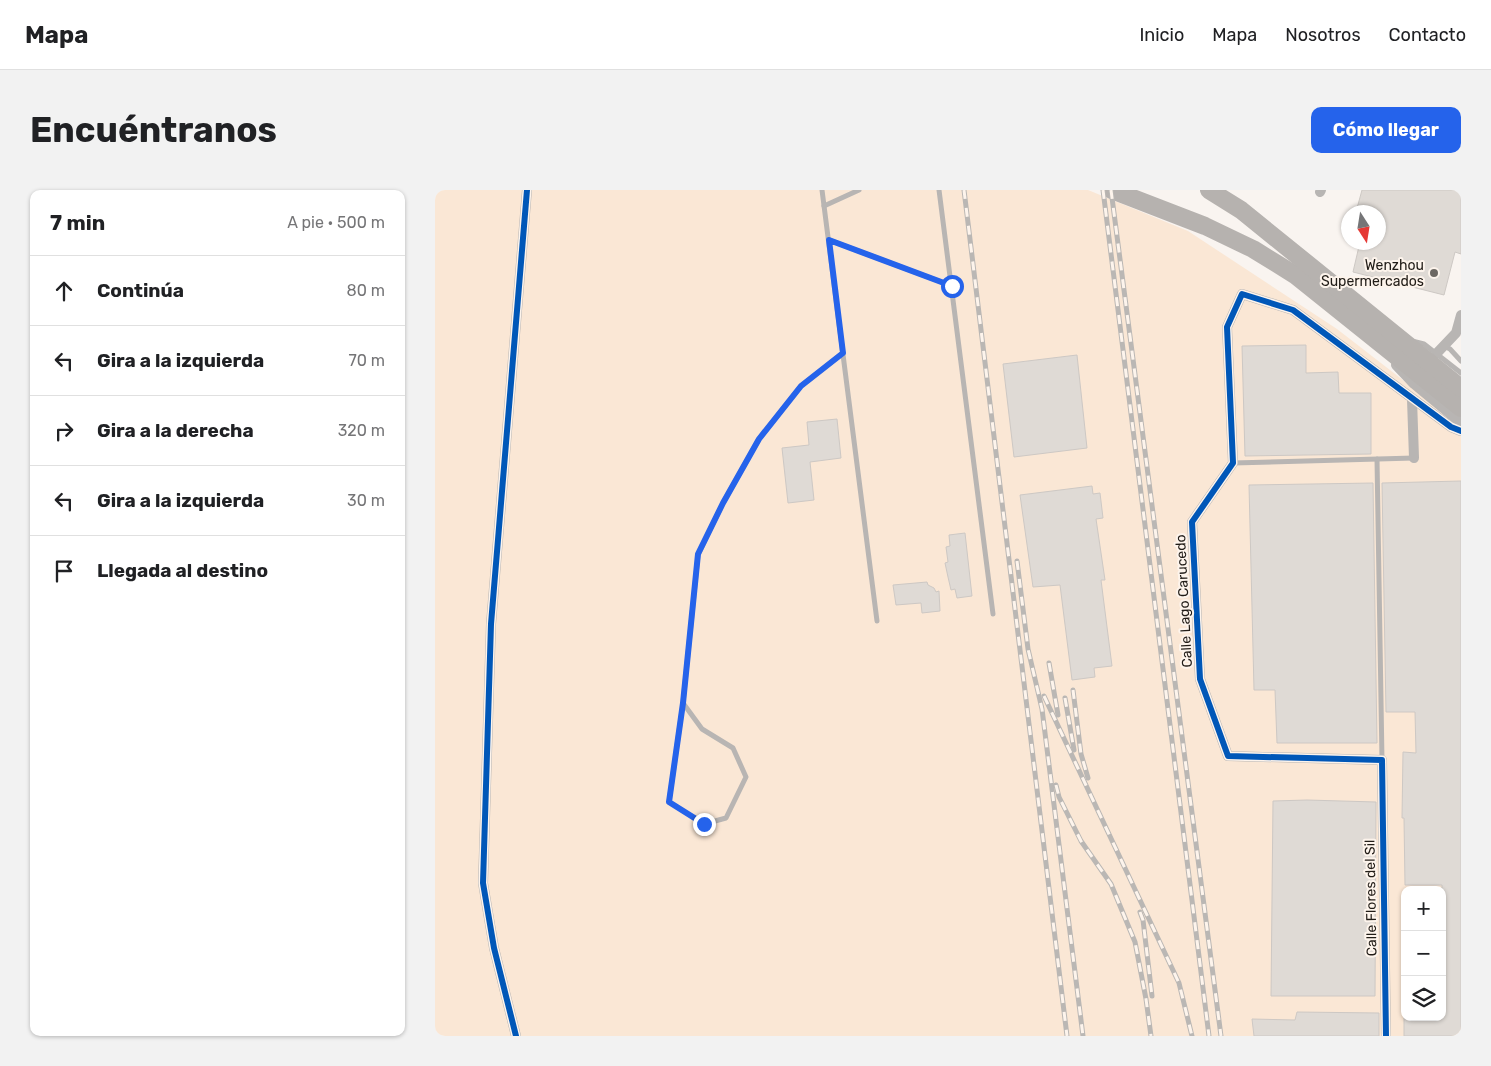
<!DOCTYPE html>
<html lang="es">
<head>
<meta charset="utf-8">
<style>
	:root { --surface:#fff; --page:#f2f2f2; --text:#202124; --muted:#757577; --line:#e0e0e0; --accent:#2563eb }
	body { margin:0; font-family:Rubik,sans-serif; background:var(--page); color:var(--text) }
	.controls { position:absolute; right:15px; bottom:15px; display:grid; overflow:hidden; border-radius:10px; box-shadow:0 1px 4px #0004 }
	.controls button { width:45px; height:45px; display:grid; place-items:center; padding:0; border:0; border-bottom:1px solid var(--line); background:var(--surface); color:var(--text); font:25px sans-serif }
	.compass { position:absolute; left:906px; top:15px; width:45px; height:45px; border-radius:50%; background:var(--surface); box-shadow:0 1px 4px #0004; rotate:168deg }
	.stop { position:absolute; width:15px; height:15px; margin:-11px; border:4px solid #2563eb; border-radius:50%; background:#fff }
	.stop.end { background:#2563eb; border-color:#fff; box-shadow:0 1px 5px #0008 }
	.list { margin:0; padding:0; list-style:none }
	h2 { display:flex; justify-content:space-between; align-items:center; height:65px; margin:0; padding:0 20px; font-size:21px }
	h2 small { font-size:16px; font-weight:400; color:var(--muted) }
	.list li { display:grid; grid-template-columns:32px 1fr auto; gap:15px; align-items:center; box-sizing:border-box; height:70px; padding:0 20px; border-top:1px solid var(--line) }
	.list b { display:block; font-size:19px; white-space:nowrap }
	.list em { font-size:16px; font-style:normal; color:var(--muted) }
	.icon { flex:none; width:28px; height:28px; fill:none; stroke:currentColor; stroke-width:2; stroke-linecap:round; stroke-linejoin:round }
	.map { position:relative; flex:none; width:1026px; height:846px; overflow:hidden; border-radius:10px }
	header { display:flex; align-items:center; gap:30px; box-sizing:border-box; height:70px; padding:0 25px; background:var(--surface); border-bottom:1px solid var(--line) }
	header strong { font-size:24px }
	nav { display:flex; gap:28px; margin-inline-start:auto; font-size:18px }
	.intro { display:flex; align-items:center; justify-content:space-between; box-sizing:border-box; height:120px; padding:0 30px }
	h1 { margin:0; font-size:35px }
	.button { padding:12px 22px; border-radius:10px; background:var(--accent); color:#fff; font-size:18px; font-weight:700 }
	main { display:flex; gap:30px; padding:0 30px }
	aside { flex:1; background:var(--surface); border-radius:10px; box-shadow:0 1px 4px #0004 }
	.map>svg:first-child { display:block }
</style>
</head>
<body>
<header>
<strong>Mapa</strong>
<nav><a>Inicio</a><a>Mapa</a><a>Nosotros</a><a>Contacto</a></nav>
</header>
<div class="intro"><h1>Encuéntranos</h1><a class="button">Cómo llegar</a></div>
<main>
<aside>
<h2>7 min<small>A pie · 500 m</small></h2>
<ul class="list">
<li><svg class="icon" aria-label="ahead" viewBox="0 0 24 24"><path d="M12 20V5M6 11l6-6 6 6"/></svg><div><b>Continúa</b></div><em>80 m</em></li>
<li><svg class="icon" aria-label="left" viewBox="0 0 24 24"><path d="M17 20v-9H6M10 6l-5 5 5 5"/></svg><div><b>Gira a la izquierda</b></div><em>70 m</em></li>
<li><svg class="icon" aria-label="right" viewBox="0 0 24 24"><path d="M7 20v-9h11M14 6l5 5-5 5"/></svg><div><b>Gira a la derecha</b></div><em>320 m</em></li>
<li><svg class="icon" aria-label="left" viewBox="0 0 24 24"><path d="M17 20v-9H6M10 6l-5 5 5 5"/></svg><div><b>Gira a la izquierda</b></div><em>30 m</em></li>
<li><svg class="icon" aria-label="arrive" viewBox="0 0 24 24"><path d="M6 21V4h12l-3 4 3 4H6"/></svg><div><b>Llegada al destino</b></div></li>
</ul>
</aside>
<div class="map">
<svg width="1026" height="846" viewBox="0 0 1026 846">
	<rect width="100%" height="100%" fill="#f9f4f0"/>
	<path fill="#fae7d5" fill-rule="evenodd" d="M0 0H653L753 41 902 139 1026 235V846H0ZM970 700H1007V827H970Z"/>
	<g fill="#dfdad5" stroke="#cdc8c4">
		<polygon points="927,0 1026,0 1026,64 1020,62 1009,105 918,82 925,52 944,52 944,22 921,22"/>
		<polygon points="871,155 871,183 903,182 904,203 936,203 936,264 810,266 807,156"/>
		<polygon points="642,165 652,258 579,267 568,174"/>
		<polygon points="402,229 406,268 375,272 379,310 353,313 347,258 374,255 372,232"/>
		<polygon points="1026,291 1026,846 969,846 969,827 1007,827 1007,695 970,695 969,628 967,628 968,562 981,563 980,522 951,522 947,293"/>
		<polygon points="938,293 942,553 842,553 840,500 819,500 814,295"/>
		<polygon points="657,296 658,304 665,303 668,328 661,329 670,390 666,390 677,476 659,478 660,487 637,490 625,395 598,397 585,305"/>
		<polygon points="530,343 537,406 522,408 520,399 516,400 513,387 510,373 513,372 511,357 515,356 514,345"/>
		<polygon points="492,392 493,395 499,398 501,402 504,401 505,421 487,423 486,413 461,415 458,395"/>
		<polygon points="872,610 941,612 940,806 836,806 838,611"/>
		<polygon points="862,822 944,823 944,846 819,846 817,829 860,830"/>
	</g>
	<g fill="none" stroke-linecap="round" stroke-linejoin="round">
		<g stroke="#b8b5b3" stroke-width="5">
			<polyline points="387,0 442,431"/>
			<polyline points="504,0 558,424"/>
			<polyline points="389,16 424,0"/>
			<polyline points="394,50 517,96"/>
			<polyline points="977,151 989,154 1026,183"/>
			<polyline points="1009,156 1015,159 1026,171"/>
			<polyline points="942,269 947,570"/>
			<polyline points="798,273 979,268"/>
			<polyline points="248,513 267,539 298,558 311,587 291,628 269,634 234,612 248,513 263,365 288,313 324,249 366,196 408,163"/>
		</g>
		<g stroke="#b8b5b3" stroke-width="10">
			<polyline points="885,2 886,0"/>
			<polyline points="1002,163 1021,143 1026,125"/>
			<polyline points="961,175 979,194 1026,233"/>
			<polyline points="977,209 979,268"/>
			<polyline points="81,846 59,758 48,693 56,434 92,0"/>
			<polyline points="951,846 947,570 793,566 765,489 757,332 798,273 792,137 807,104 858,120 1016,237 1026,241"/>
		</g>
		<g stroke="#b6b2af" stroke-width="18">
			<polyline points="677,0 770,36 818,59 860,85 1026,218"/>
			<polyline points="774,0 806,20 1026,198"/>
		</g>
		<g stroke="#bab7b4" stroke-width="5">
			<g id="rail">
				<polyline points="529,0 632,846"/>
				<polyline points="668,0 774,846"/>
				<polyline points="676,0 786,846"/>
				<polyline points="582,371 593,459 607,519 648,846"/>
				<polyline points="614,473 623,525"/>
				<polyline points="638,500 646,564 653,588"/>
				<polyline points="609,506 744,793 757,846"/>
				<polyline points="630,508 639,560"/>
				<polyline points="621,595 624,607 646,651 676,694 700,752 711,809 716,846"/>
				<polyline points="705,722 708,730 717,806"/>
			</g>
		</g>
		<use href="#rail" stroke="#fdf4ec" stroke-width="3" stroke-dasharray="9" stroke-linecap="butt"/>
		<g stroke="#fdf4ec" stroke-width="9">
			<g id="cycleway">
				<polyline points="81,846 59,758 48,693 56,434 92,0"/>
				<polyline points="951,846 947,570 793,566 765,489 757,332 798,273 792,137 807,104 858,120 1016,237 1026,241"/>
			</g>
		</g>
		<use href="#cycleway" stroke="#0057b8" stroke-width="6"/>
	</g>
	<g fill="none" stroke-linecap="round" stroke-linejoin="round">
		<polyline stroke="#2563eb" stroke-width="6" points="269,634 234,612 248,513 263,364 288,313 324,249 366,196 408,163 394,50 517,96"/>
	</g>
	<circle fill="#6d6863" stroke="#fdf4ec" stroke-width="2" cx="999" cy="83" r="5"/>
	<g text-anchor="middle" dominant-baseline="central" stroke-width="4" stroke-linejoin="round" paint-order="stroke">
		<g font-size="14" fill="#211c17" stroke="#fdf4ec" text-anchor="end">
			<text x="989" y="75">Wenzhou<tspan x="989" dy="16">Supermercados</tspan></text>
		</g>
		<g font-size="14" fill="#211c17" stroke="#fdf4ec">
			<text transform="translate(749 411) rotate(-93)">Calle Lago Carucedo</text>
			<text transform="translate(936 708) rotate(-91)">Calle Flores del Sil</text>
		</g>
	</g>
</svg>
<div class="controls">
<button>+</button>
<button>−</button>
<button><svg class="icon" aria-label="layers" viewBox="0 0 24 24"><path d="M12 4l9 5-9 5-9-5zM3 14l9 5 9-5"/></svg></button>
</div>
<svg class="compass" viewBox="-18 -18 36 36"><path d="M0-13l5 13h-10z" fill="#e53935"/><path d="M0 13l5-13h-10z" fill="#757577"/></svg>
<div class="stop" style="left:517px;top:96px"></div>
<div class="stop end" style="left:269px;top:634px"></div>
</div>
</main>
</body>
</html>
